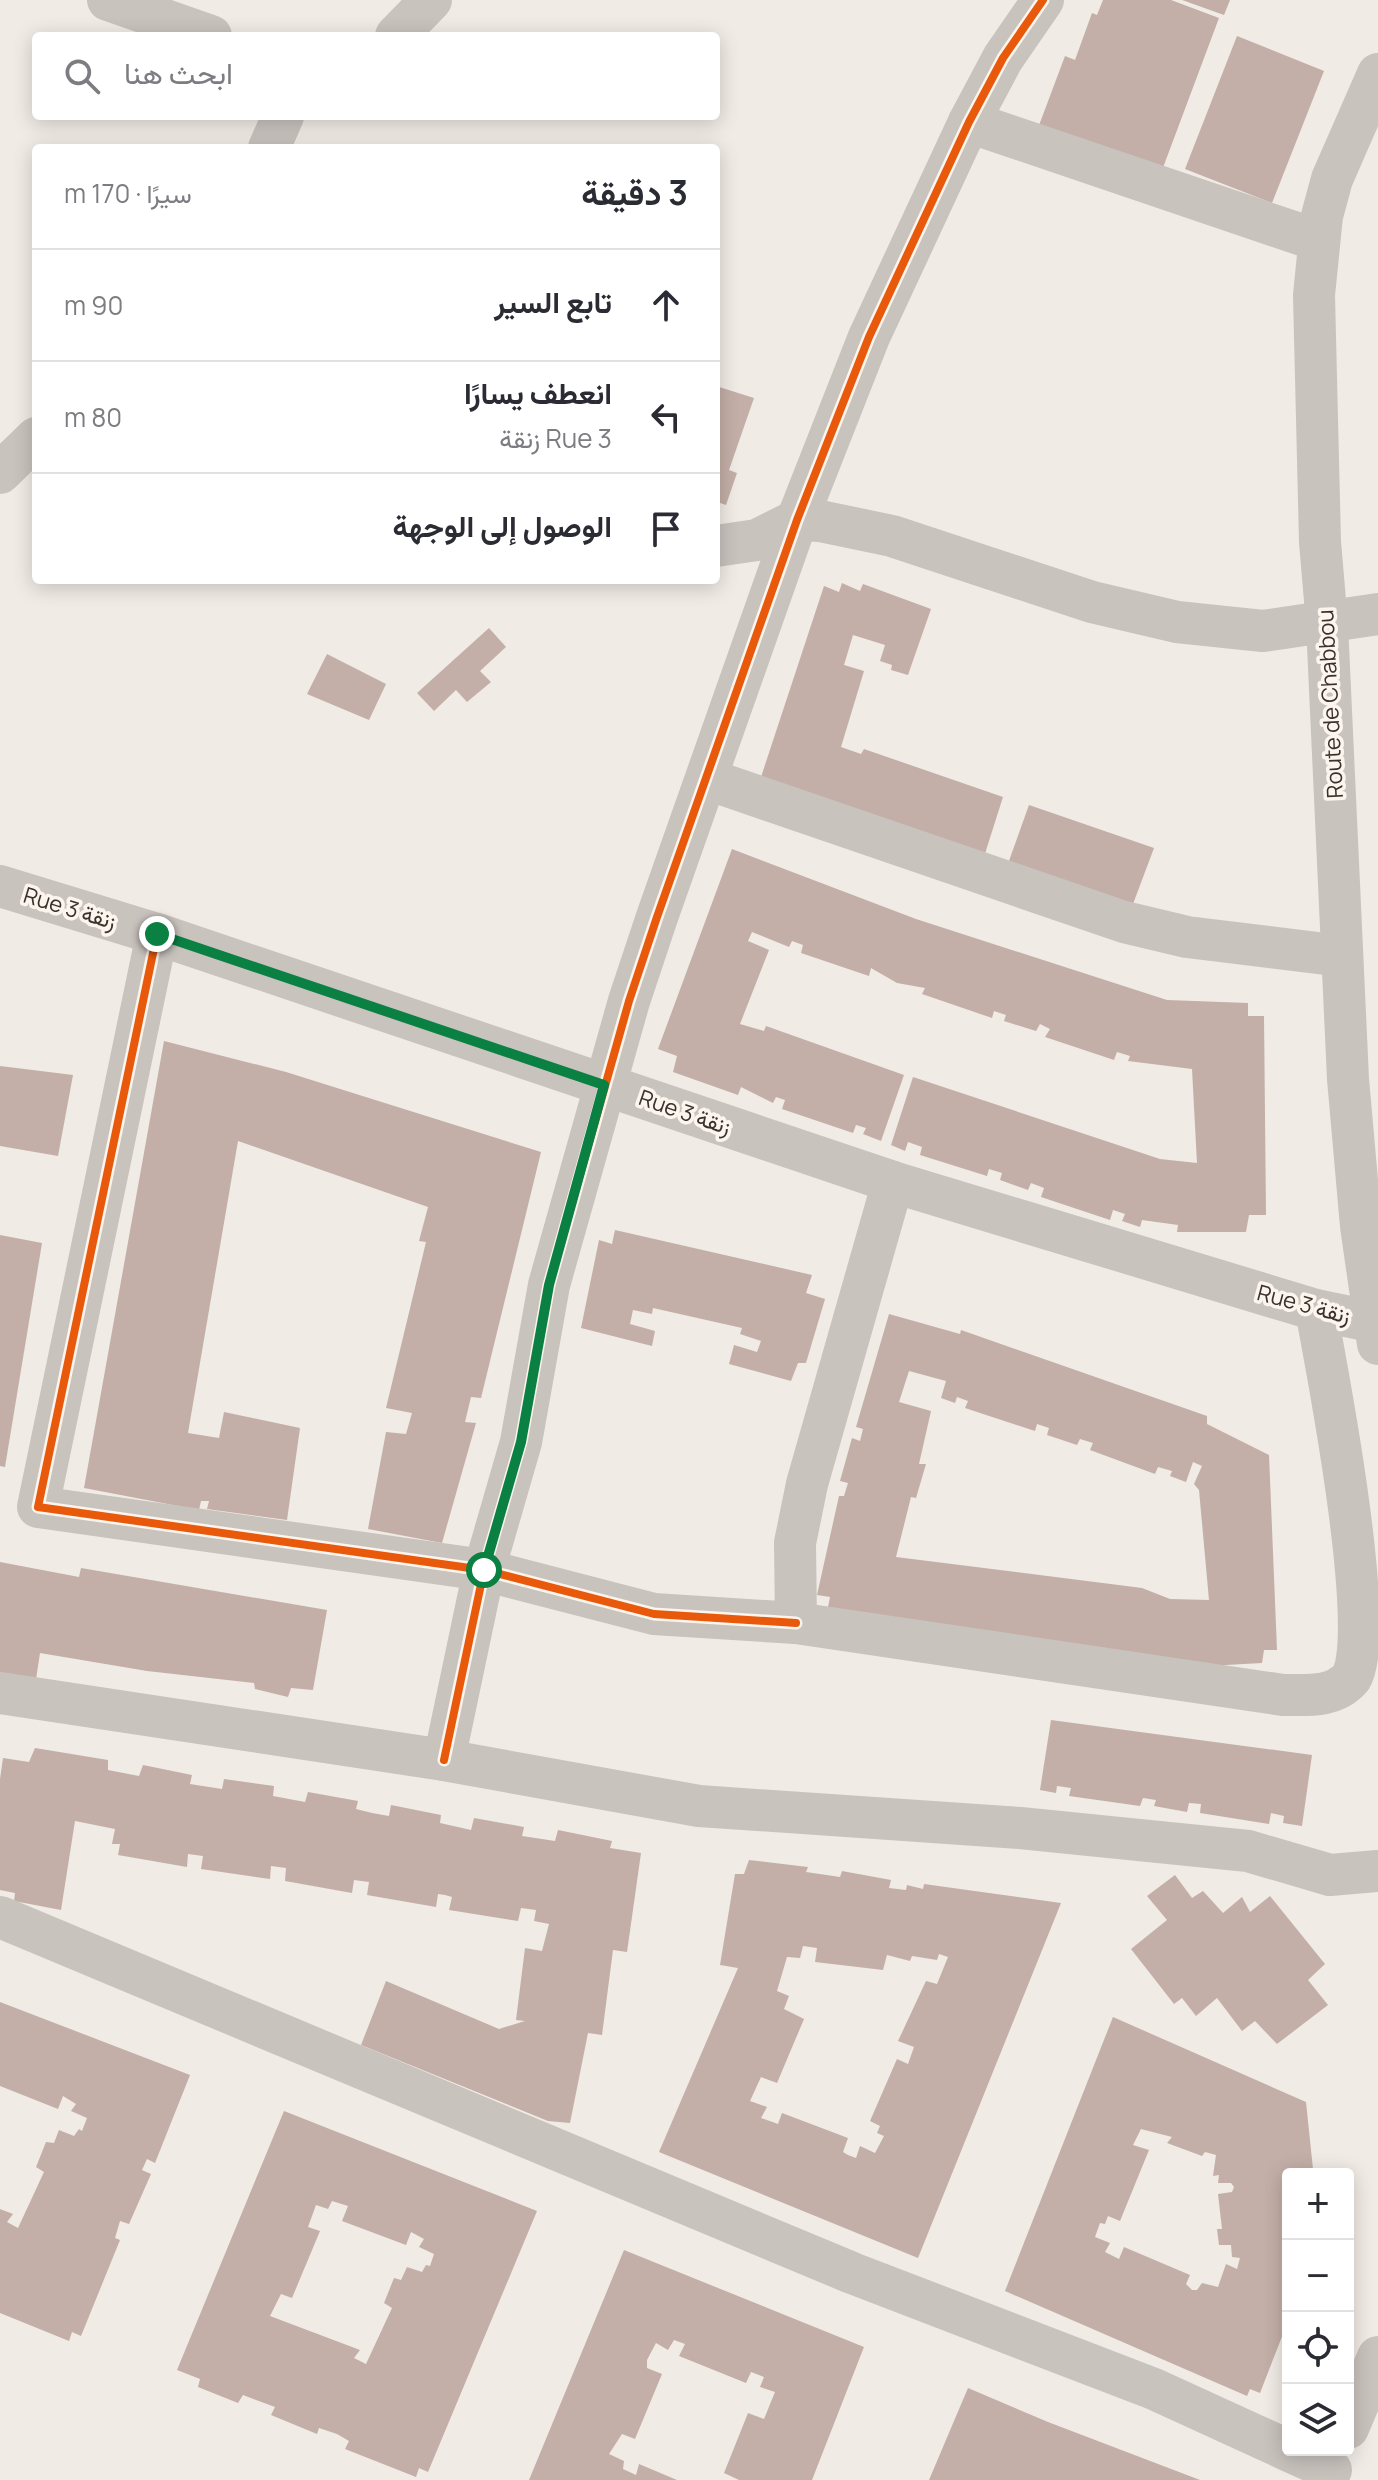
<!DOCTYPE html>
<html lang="ar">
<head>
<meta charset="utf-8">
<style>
	:root { --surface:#fff; --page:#f2f2f3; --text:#2b2b33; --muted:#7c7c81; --line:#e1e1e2 }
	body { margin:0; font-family:Manrope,Vazirmatn,sans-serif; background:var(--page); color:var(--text); direction:rtl }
	.controls { position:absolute; right:24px; bottom:24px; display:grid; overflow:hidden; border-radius:8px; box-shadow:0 4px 20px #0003 }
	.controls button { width:72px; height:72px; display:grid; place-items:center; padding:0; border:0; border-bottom:2px solid var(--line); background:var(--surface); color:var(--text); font:40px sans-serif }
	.stop { position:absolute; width:24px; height:24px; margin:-18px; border:6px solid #0b8043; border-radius:50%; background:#fff }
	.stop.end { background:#0b8043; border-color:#fff; box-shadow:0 2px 8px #0008 }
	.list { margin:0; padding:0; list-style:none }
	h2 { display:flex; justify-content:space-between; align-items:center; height:104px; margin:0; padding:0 32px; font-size:34px }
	h2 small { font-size:26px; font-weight:400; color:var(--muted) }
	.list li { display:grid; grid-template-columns:52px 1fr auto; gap:24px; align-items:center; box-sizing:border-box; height:112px; padding:0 32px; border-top:2px solid var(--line) }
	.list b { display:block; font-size:30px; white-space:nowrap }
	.list p { margin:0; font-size:26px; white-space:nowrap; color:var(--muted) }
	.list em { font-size:26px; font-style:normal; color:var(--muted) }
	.icon { flex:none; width:44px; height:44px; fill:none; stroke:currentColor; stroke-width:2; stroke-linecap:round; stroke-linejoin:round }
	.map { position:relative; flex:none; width:1378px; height:2480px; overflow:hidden; direction:ltr }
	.search { position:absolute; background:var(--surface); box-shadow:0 4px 20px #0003; left:32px; top:32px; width:688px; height:88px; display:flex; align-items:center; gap:20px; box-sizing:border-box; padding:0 28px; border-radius:8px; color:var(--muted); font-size:30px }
	.panel { position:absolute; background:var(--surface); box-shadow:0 4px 20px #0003; left:32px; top:144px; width:688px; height:440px; border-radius:8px; direction:rtl }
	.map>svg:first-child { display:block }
</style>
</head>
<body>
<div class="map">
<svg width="1378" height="2480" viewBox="0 0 1378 2480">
	<rect width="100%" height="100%" fill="#f0ebe5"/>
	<g fill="#c3afa7" fill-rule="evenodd">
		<polygon points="1103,0 1171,0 1219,18 1158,181 1035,136 1065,56 1075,60 1092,13 1097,15"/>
		<polygon points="1182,0 1230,0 1224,15"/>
		<polygon points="1237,36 1324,71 1272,203 1185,169"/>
		<polygon points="716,386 754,398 729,470 737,473 726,505 720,503 717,513"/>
		<polygon points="842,583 860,591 863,584 931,609 908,675 891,670 892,665 880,661 885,645 853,635 844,665 864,671 841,747 861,754 864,749 1003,797 982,863 761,777 824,586 839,592"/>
		<polygon points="489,628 506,647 480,671 491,682 467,702 456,690 434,711 417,693"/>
		<polygon points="327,654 386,684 369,720 307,694"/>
		<polygon points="1029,805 1154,848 1130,912 1005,872"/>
		<polygon points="732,849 916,919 1167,1000 1248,1003 1248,1016 1264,1016 1266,1215 1249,1215 1246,1232 1177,1232 1178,1225 1142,1220 1140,1227 1122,1221 1125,1214 1113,1210 1110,1220 1041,1197 1044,1188 1031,1183 1028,1190 1000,1180 1002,1173 989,1169 987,1176 920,1155 922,1147 908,1142 905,1151 891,1145 913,1077 1160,1159 1197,1163 1192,1069 1128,1061 1130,1056 1117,1052 1114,1060 1045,1037 1050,1029 1040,1024 1036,1031 1004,1021 1006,1015 994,1011 992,1018 922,994 925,988 897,983 871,968 869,976 801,953 803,945 792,941 789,947 752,932 748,941 769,950 740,1024 764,1031 766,1026 904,1075 881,1141 863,1134 866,1128 856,1125 853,1133 782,1109 785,1100 776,1097 773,1103 741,1087 738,1095 673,1072 677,1056 658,1049"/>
		<polygon points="164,1041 286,1072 541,1152 481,1398 471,1397 465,1422 476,1423 442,1543 368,1529 386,1432 406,1434 412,1413 386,1408 426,1242 419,1241 428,1207 238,1141 188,1433 219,1438 224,1412 300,1428 287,1520 207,1509 209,1501 201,1501 199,1510 84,1488"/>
		<polygon points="0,1066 73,1075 58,1156 0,1146"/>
		<polygon points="615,1230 812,1275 806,1293 825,1299 806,1363 798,1363 791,1381 729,1364 734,1345 757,1352 761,1341 740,1334 742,1328 653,1308 652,1314 633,1310 630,1324 655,1331 652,1346 581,1328 599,1240 612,1244"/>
		<polygon points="0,1235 42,1243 5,1467 0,1466"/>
		<path d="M889 1314 960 1334 961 1330 1207 1416V1424L1269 1455 1277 1650H1264L1262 1663 1190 1667 827 1612 830 1597 817 1595 839 1496H844L848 1483 840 1481 852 1438 860 1441 863 1429 856 1427ZM909 1371 946 1381 941 1398 955 1403 957 1397 968 1401 965 1408 1035 1431 1037 1424 1049 1428 1047 1435 1077 1445 1080 1439 1093 1443 1090 1450 1155 1474 1158 1467 1172 1471 1170 1476 1186 1482 1193 1462 1202 1466 1194 1484 1199 1490 1209 1600 1170 1599 1142 1588 896 1557 911 1497 916 1498 926 1464H919L931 1411 899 1402Z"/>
		<polygon points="0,1562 79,1577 81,1568 327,1610 313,1690 291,1688 288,1697 255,1689 254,1683 147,1671 40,1653 35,1686 0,1680"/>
		<polygon points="1051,1720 1312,1755 1302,1826 1283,1823 1284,1816 1271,1813 1269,1824 1200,1813 1201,1804 1189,1803 1187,1812 1154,1806 1156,1800 1143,1798 1140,1806 1069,1796 1071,1788 1057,1786 1056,1793 1040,1790"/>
		<polygon points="35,1748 108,1760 108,1770 139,1776 143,1765 192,1775 190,1784 222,1789 224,1779 274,1786 273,1796 305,1802 308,1792 358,1801 356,1809 372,1813 389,1816 391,1805 441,1815 440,1823 471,1830 474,1818 524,1827 522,1836 555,1841 558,1830 612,1841 610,1848 641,1853 627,1952 613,1950 602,2035 588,2033 570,2123 548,2121 361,2045 386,1981 499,2029 525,2021 516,2020 525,1948 542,1951 549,1924 534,1921 536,1910 521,1908 518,1921 449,1910 452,1897 445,1895 438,1894 436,1907 367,1895 369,1882 354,1880 352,1893 285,1881 286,1868 271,1866 270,1879 201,1869 203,1856 188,1854 187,1867 118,1855 120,1844 112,1844 115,1829 75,1821 61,1910 14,1901 15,1893 0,1890 0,1779 3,1758 29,1762"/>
		<path d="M749 1860 808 1867 806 1872 840 1877 842 1871 891 1880 889 1888 906 1890 907 1885 923 1889 924 1884 1061 1903 918 2258 659 2152 738 1968 720 1965 735 1874H744ZM803 1946 817 1948 815 1962 883 1970 887 1955 910 1961 912 1956 937 1960 939 1954 948 1957 937 1984 926 1981 898 2041 914 2047 908 2064 897 2059 870 2121 880 2126 877 2133 884 2136 875 2153 860 2146 856 2158 848 2155 843 2152 848 2138 782 2113 778 2124 761 2118 767 2107 750 2101 761 2077 777 2083 804 2019 784 2009 789 1996 777 1991 787 1957 800 1958Z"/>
		<polygon points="1175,1875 1192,1898 1203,1891 1223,1913 1242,1897 1250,1912 1270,1896 1325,1964 1308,1980 1328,2005 1277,2044 1255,2021 1242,2031 1217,1998 1196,2016 1182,1998 1174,2004 1131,1949 1167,1920 1147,1896"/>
		<polygon points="0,2002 190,2075 155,2163 147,2159 142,2170 151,2174 129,2224 120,2221 115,2238 120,2240 81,2336 72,2332 69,2341 0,2313 0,2209 13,2214 7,2222 18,2228 44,2172 36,2167 46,2142 54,2143 59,2130 74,2136 79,2129 82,2131 87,2118 71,2111 76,2104 63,2096 58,2109 0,2086"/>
		<path d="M1113 2017 1306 2102 1313 2169 1305 2168 1306 2174H1288V2321L1260 2393 1250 2389 1247 2396 1005 2291ZM1141 2129 1172 2137 1167 2143 1202 2156 1205 2152 1216 2155 1213 2176 1219 2175 1218 2183H1231L1234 2187 1232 2192 1218 2194 1222 2229H1217L1219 2245H1231L1232 2257 1240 2258 1237 2269 1226 2264 1218 2287 1202 2283 1197 2290H1192L1186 2284 1190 2275 1124 2247 1119 2259 1105 2252 1110 2243 1095 2237 1100 2223 1105 2224 1108 2216 1120 2221 1149 2150 1133 2145Z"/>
		<path d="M284 2111 537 2211 428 2472 419 2468 416 2477 345 2449 349 2441 337 2434 319 2428 317 2434 271 2415 275 2407 243 2395 238 2403 198 2387 200 2379 177 2370ZM332 2201 348 2206 342 2221 406 2245 411 2232 424 2239 419 2247 434 2254 430 2266 426 2265 422 2272 407 2267 401 2280 394 2278 384 2303 392 2308 366 2364 354 2358 360 2350 270 2316 281 2294 292 2298 320 2231 308 2227 316 2205 328 2209Z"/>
		<polygon points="624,2250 864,2347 812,2480 739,2480 724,2473 748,2413 764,2419 775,2392 760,2387 764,2377 759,2375 751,2372 746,2383 679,2356 685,2344 674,2340 668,2350 656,2343 647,2360 647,2368 662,2374 635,2439 622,2434 609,2454 624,2461 623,2469 636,2475 639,2464 677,2480 529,2480"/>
		<polygon points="968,2388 1048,2422 1200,2480 929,2480"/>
	</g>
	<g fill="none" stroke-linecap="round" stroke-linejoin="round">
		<g stroke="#c9c3be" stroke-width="42">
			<polyline points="108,0 211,36"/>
			<polyline points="396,36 431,0"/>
			<polyline points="1378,74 1332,179 1322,216 1314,295 1320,542 1327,624 1348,1079 1361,1226 1378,1344"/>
			<polyline points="969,122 1317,240"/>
			<polyline points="269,148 283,116"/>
			<polyline points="0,473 36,438"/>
			<polyline points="716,546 757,540 797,520 820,521 892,536 1092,602 1177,622 1263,631 1378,614"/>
			<polyline points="707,779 1124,922 1187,937 1342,956"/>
			<polyline points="0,886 157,934 893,1182 1316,1310 1375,1322"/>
			<path d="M157 934 38 1507 484 1570 654 1614 796 1623 1283 1695C1307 1695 1334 1698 1351 1678 1378 1634 1328 1374 1316 1310"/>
			<polyline points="796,1623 795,1543 807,1484 893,1182"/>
			<polyline points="0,1693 444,1760 699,1806 1020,1828 1248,1851 1330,1875 1378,1871"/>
			<polyline points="444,1760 484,1570 521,1442 549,1285 629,1001 657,917 797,520 869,337 969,122 1003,58 1043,0"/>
			<polyline points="0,1917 852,2273 1154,2389 1331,2470"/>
			<polyline points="1348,2428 1378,2357"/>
		</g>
		<g stroke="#fbf5ee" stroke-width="13">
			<g id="cycleway">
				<polyline points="157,934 38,1507 484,1570 654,1614 796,1623"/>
				<polyline points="444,1760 484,1570 521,1442 549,1285 629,1001 657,917 797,520 869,337 969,122 1003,58 1043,0"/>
			</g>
		</g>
		<use href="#cycleway" stroke="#e8590c" stroke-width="8"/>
	</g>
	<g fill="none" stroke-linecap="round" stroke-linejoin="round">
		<polyline stroke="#0b8043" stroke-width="10" points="157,934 604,1085 549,1285 521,1442 484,1570"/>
	</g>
	<g text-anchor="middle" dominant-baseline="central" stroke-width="7" stroke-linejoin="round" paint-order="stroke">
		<g font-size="22" fill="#3b302b" stroke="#fbf5ee">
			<text transform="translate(1330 704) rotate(-93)">Route de Chabbou</text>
			<text transform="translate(70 908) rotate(17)">Rue 3 زنقة</text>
			<text transform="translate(685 1112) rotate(19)">Rue 3 زنقة</text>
			<text transform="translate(1304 1304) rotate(15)">Rue 3 زنقة</text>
		</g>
	</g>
</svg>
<div class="controls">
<button>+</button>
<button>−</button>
<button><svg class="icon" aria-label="locate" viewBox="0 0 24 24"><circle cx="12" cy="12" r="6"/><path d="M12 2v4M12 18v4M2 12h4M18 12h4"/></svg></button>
<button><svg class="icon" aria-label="layers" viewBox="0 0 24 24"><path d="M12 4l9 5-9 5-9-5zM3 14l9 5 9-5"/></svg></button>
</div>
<div class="stop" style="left:484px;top:1570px"></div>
<div class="stop end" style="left:157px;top:934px"></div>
<div class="search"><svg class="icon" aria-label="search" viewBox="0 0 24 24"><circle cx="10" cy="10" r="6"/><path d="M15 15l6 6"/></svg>ابحث هنا</div>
<section class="panel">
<h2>3 دقيقة<small>سيرًا · 170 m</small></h2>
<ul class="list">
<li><svg class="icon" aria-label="ahead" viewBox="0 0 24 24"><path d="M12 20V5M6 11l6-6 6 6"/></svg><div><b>تابع السير</b></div><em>90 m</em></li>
<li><svg class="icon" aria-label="left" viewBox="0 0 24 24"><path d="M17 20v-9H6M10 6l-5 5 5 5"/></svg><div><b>انعطف يسارًا</b><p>Rue 3 زنقة</p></div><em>80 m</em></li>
<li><svg class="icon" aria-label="arrive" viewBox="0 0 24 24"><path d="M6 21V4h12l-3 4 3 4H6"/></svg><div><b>الوصول إلى الوجهة</b></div></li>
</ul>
</section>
</div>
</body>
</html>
